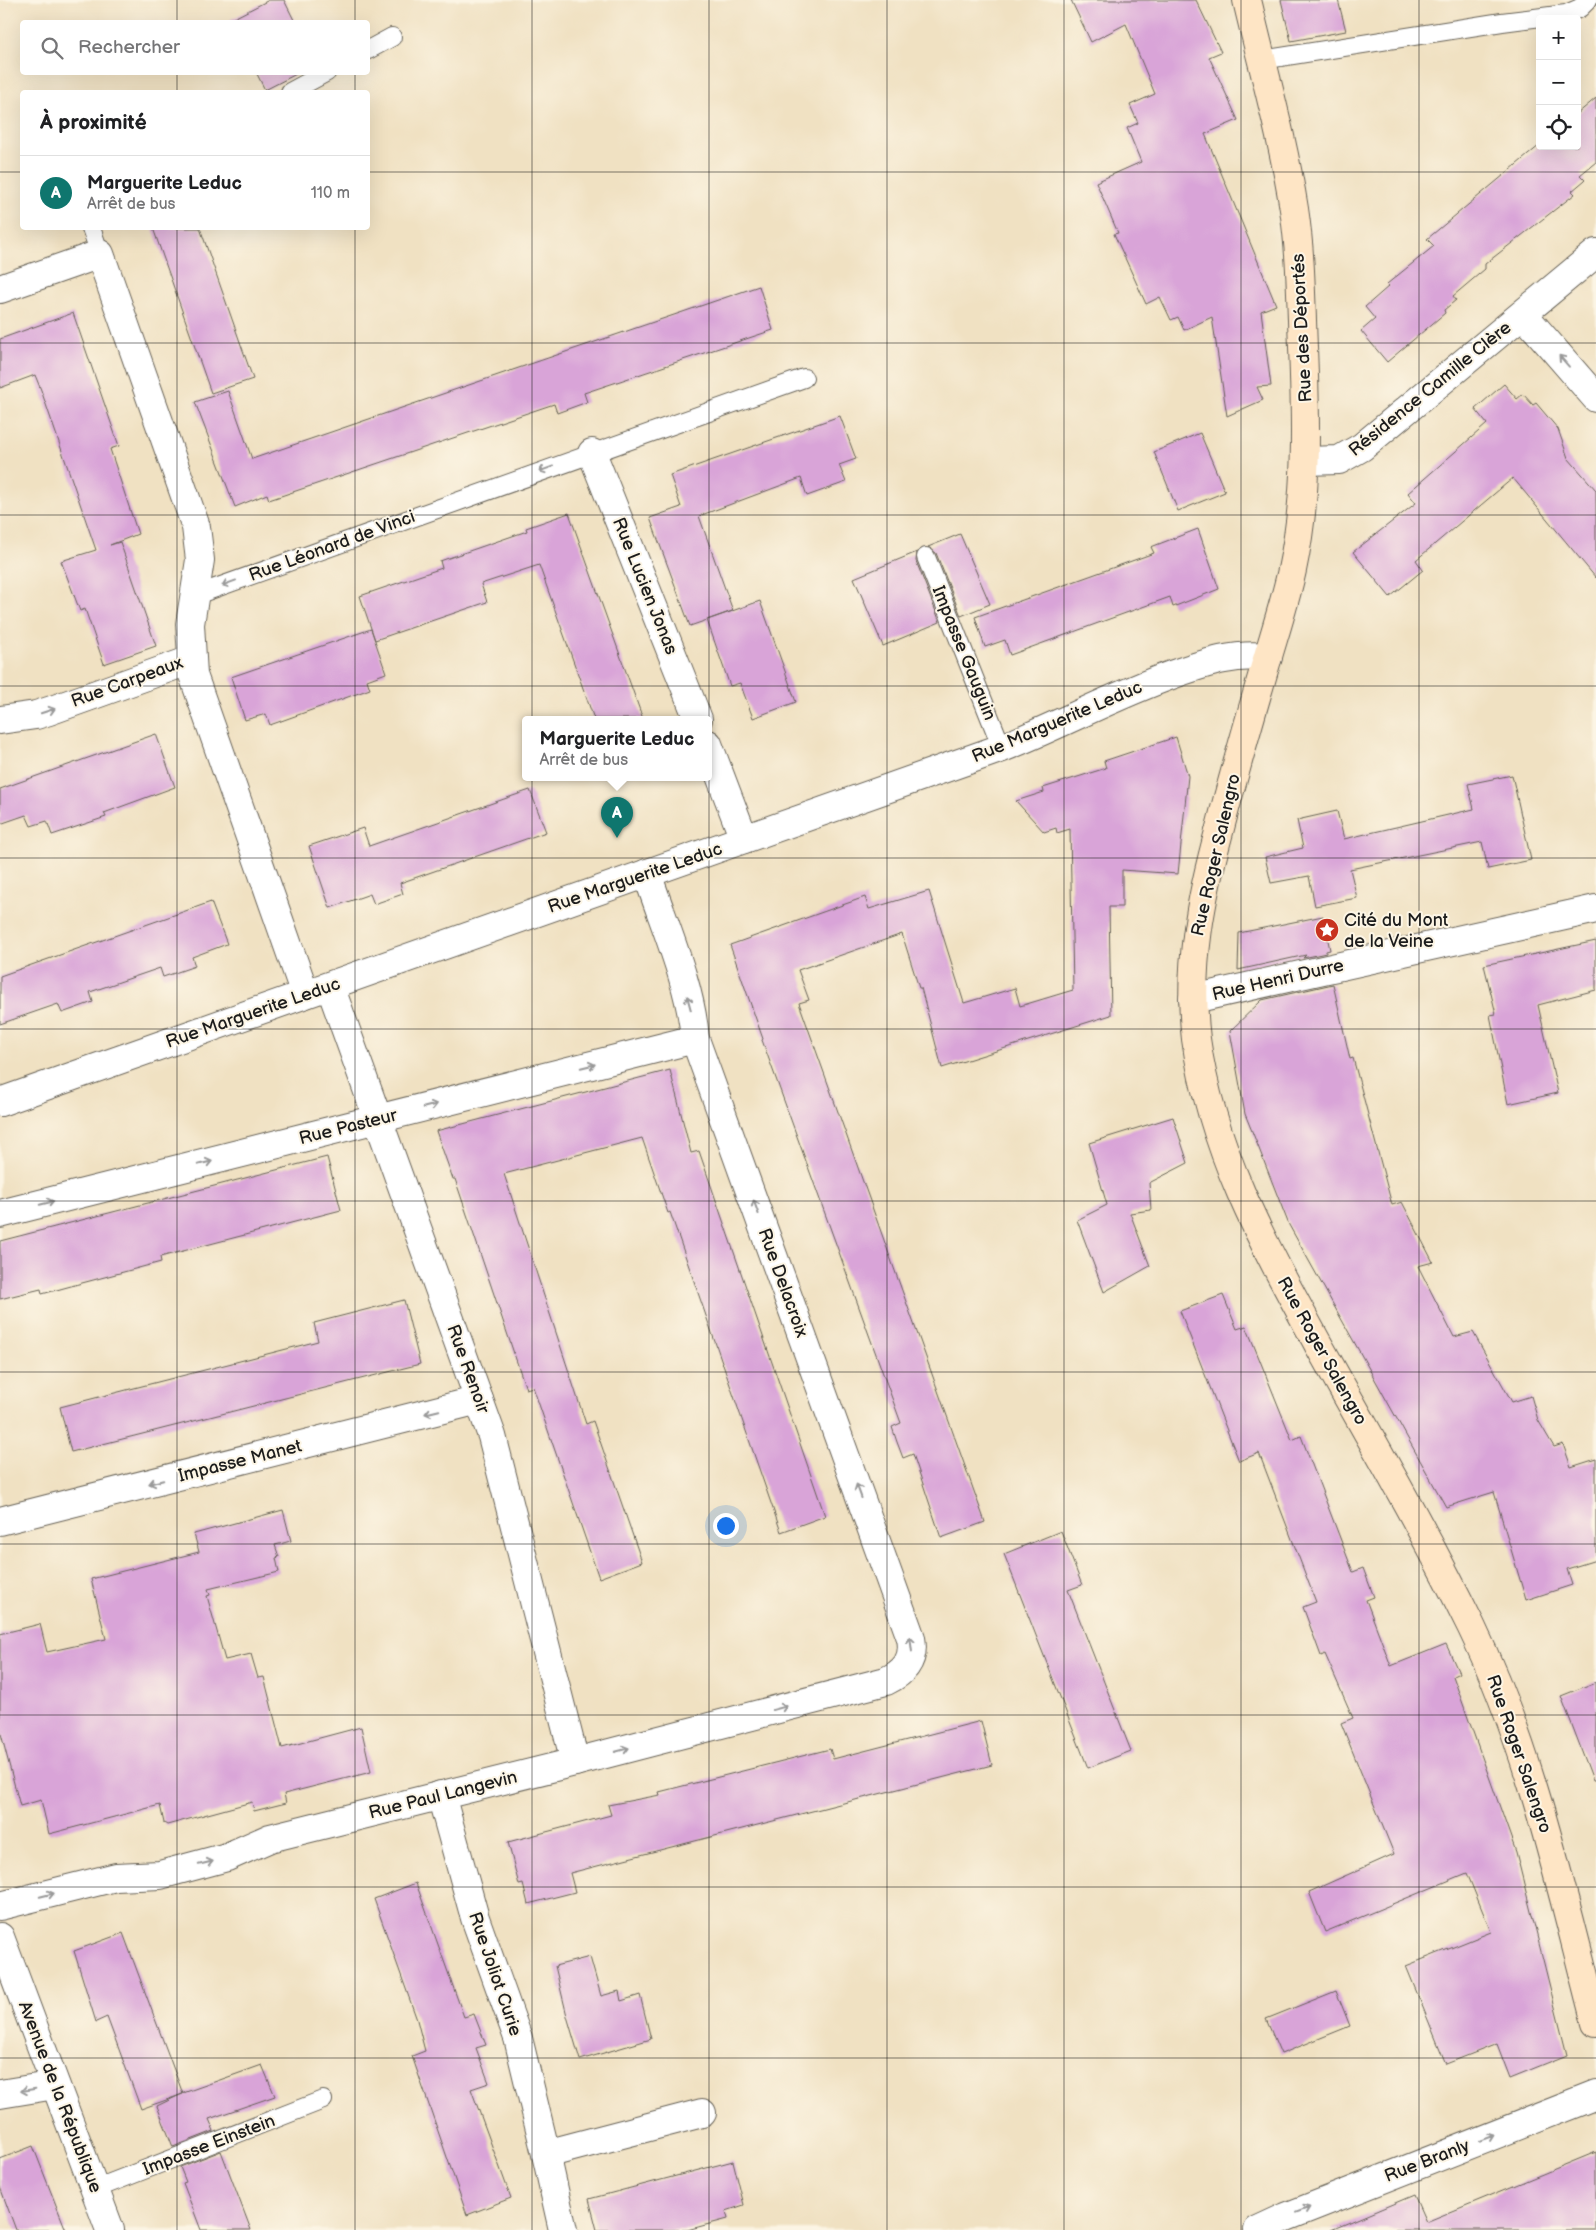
<!DOCTYPE html>
<html lang="fr">
<head>
<meta charset="utf-8">
<style>
	:root { --surface:#fff; --page:#f6f6f6; --text:#202124; --muted:#757577; --line:#e0e0e0; --accent:#0f766e }
	body { margin:0; font-family:"Balsamiq Sans",sans-serif; background:var(--page); color:var(--text) }
	.controls { position:absolute; right:15px; top:15px; display:grid; overflow:hidden; border-radius:5px; box-shadow:0 5px 20px #0002 }
	.controls button { width:45px; height:45px; display:grid; place-items:center; padding:0; border:0; border-bottom:1px solid var(--line); background:var(--surface); color:var(--text); font:25px sans-serif }
	.you { position:absolute; left:725px; top:1525px; width:18px; height:18px; margin:-12px; border:4px solid #fff; border-radius:50%; background:#1a73e8; box-shadow:0 0 0 8px #1a73e833 }
	.badge { display:grid; place-items:center; width:32px; height:32px; border-radius:50%; background:var(--accent); color:#fff; font-size:16px; font-weight:700 }
	.pin { position:absolute; translate:-50% -41px; filter:drop-shadow(0 1px 2px #0008) }
	.pin::after { content:''; position:absolute; top:26px; width:18px; height:15px; background:inherit; clip-path:polygon(0 0,100% 0,50% 100%) }
	.popup { position:absolute; left:522px; top:716px; width:190px; height:65px; box-sizing:border-box; display:grid; place-content:center; border-radius:5px; background:var(--surface); filter:drop-shadow(0 1px 4px #0005); font-size:16px; white-space:nowrap; color:var(--muted) }
	.popup b { font-size:19px; color:var(--text) }
	.popup::after { content:''; position:absolute; left:50%; top:100%; margin-left:-10px; border:10px solid transparent; border-top-color:var(--surface) }
	.list { margin:0; padding:0; list-style:none }
	h2 { display:flex; justify-content:space-between; align-items:center; height:65px; margin:0; padding:0 20px; font-size:21px }
	h2 small { font-size:16px; font-weight:400; color:var(--muted) }
	.list li { display:grid; grid-template-columns:32px 1fr auto; gap:15px; align-items:center; box-sizing:border-box; height:75px; padding:0 20px; border-top:1px solid var(--line) }
	.list b { display:block; font-size:19px; white-space:nowrap }
	.list p { margin:0; font-size:16px; white-space:nowrap; color:var(--muted) }
	.list em { font-size:16px; font-style:normal; color:var(--muted) }
	.icon { flex:none; width:28px; height:28px; fill:none; stroke:currentColor; stroke-width:2; stroke-linecap:round; stroke-linejoin:round }
	.map { position:relative; flex:none; width:1596px; height:2230px; overflow:hidden }
	.search { position:absolute; background:var(--surface); box-shadow:0 5px 20px #0002; left:20px; top:20px; width:350px; height:55px; display:flex; align-items:center; gap:12px; box-sizing:border-box; padding:0 18px; border-radius:5px; color:var(--muted); font-size:19px }
	.panel { position:absolute; background:var(--surface); box-shadow:0 5px 20px #0002; left:20px; top:90px; width:350px; height:140px; border-radius:5px }
	.map>svg:first-child { display:block }
</style>
</head>
<body>
<div class="map">
<svg width="1596" height="2230" viewBox="0 0 1596 2230">
	<rect width="100%" height="100%" fill="#fcf5e5"/>
	<filter id="ink" filterUnits="userSpaceOnUse"><feTurbulence type="fractalNoise" baseFrequency=".02" numOctaves="2"/><feDisplacementMap in="SourceGraphic" scale="10" xChannelSelector="R" yChannelSelector="G"/><feConvolveMatrix kernelMatrix="1 2 1 2 8 2 1 2 1" color-interpolation-filters="sRGB"/></filter>
	<filter id="wash" filterUnits="userSpaceOnUse"><feTurbulence type="fractalNoise" baseFrequency=".0096" numOctaves="4" result="noise"/><feDisplacementMap in="SourceGraphic" scale="20" xChannelSelector="R" yChannelSelector="G"/><feGaussianBlur stdDeviation="1.12" result="paint"/><feColorMatrix in="noise" values="0 0 0 0 0 0 0 0 0 0 0 0 0 0 0 0 0 1.4 0 .05"/><feComposite in="paint" operator="in"/></filter>
	<g filter="url(#wash)">
		<rect width="100%" height="100%" fill="#f0e1c2"/>
		<g id="blocks">
			<g fill="#d9a4d8">
				<polygon points="269,0 284,0 295,22 231,22 230,20"/>
				<polygon points="1071,0 1196,0 1221,52 1209,57 1238,120 1205,134 1276,305 1261,311 1271,386 1257,387 1263,400 1227,416 1212,317 1184,330 1178,317 1171,320 1160,297 1146,304 1114,234 1118,233 1096,182 1141,162 1127,128 1138,123 1130,105 1155,94 1126,24 1091,42"/>
				<polygon points="1281,0 1338,0 1346,31 1291,41"/>
				<polygon points="256,72 300,72 265,90"/>
				<polygon points="1596,98 1596,162 1580,175 1585,180 1572,191 1575,194 1485,264 1485,269 1453,296 1456,300 1444,310 1445,313 1387,362 1361,331 1375,319 1365,307 1389,286 1387,284 1434,246 1427,239 1540,145 1577,146 1577,114"/>
				<polygon points="153,228 200,228 253,379 211,393"/>
				<polygon points="759,286 773,330 584,393 587,402 557,413 554,404 269,500 267,494 235,507 195,402 228,391 252,459"/>
				<polygon points="73,313 119,446 110,449 138,534 110,545 120,542 156,646 104,664 85,609 80,611 61,561 96,550 41,390 35,375 0,388 0,339"/>
				<polygon points="1504,384 1517,399 1523,394 1533,405 1536,403 1558,429 1568,458 1596,490 1596,578 1513,478 1416,560 1423,570 1390,597 1353,552 1416,503 1408,493 1487,424 1475,409"/>
				<polygon points="840,416 856,459 839,465 846,482 807,496 801,478 699,516 733,611 690,626 650,518 681,507 670,475"/>
				<polygon points="1200,433 1225,492 1178,511 1154,452"/>
				<polygon points="569,513 643,719 594,719 539,565 481,584 487,602 375,640 360,596 442,568 440,561 527,531 526,528"/>
				<polygon points="1198,529 1219,589 1173,607 1170,597 1010,655 1005,640 985,647 975,617 1154,553 1151,547"/>
				<polygon points="960,534 990,604 961,616 936,553 928,547"/>
				<polygon points="917,552 916,561 940,622 883,646 854,578"/>
				<polygon points="760,601 796,702 753,718 740,683 730,686 707,620"/>
				<polygon points="371,629 386,673 367,680 370,689 270,725 266,714 245,720 231,677"/>
				<polygon points="156,734 175,787 104,813 106,817 52,835 47,821 31,826 26,815 0,824 0,789"/>
				<polygon points="1176,737 1188,776 1178,874 1122,870 1122,907 1109,907 1111,1015 942,1068 921,988 919,988 902,934 798,970 809,1000 799,1003 985,1522 941,1538 913,1454 903,1458 897,1442 892,1427 901,1423 762,1040 763,1039 730,945 865,897 869,909 929,891 964,1003 1015,988 1020,1006 1073,990 1070,829 1057,833 1056,828 1044,832 1016,801 1044,792 1043,788 1106,768 1104,761"/>
				<polygon points="1512,775 1531,860 1488,869 1482,842 1350,869 1357,898 1315,906 1309,876 1271,883 1265,857 1303,848 1297,820 1337,811 1344,839 1474,809 1468,784"/>
				<polygon points="530,790 546,832 400,883 403,894 374,904 370,894 330,908 309,846 363,828 369,846"/>
				<polygon points="211,902 227,944 192,957 195,966 163,977 160,968 90,992 93,1002 62,1013 58,1004 0,1024 0,976"/>
				<polygon points="1323,916 1330,950 1326,951 1326,953 1303,958 1306,955 1238,970 1239,933"/>
				<polygon points="1596,941 1596,990 1538,1005 1558,1093 1508,1104 1490,1015 1496,1014 1484,965"/>
				<polygon points="1333,984 1350,1059 1353,1058 1392,1205 1402,1202 1433,1262 1418,1266 1454,1337 1473,1332 1512,1402 1531,1396 1538,1420 1554,1447 1563,1444 1571,1467 1596,1459 1596,1560 1567,1569 1572,1585 1526,1600 1494,1492 1446,1507 1289,1225 1258,1146 1245,1114 1230,1031 1262,1000"/>
				<polygon points="670,1070 691,1153 699,1151 825,1516 781,1532 670,1212 668,1213 642,1138 504,1174 586,1424 593,1421 642,1562 599,1578 533,1387 526,1389 455,1179 453,1179 436,1131"/>
				<polygon points="1173,1117 1188,1163 1149,1183 1151,1210 1130,1213 1150,1266 1104,1292 1077,1220 1107,1205 1089,1143"/>
				<polygon points="327,1157 341,1210 160,1257 161,1262 82,1283 42,1294 41,1289 0,1299 0,1241"/>
				<polygon points="1223,1295 1237,1329 1246,1326 1292,1440 1301,1436 1353,1572 1363,1568 1374,1597 1366,1600 1391,1666 1446,1644 1459,1673 1453,1676 1516,1852 1567,2055 1510,2078 1497,2044 1446,2064 1406,1966 1491,1932 1467,1873 1325,1932 1309,1892 1394,1854 1341,1723 1353,1718 1325,1654 1321,1656 1303,1607 1316,1602 1259,1453 1239,1461 1180,1311"/>
				<polygon points="404,1300 420,1364 71,1452 60,1407 318,1341 314,1323"/>
				<polygon points="283,1510 291,1541 275,1545 279,1557 276,1558 279,1572 208,1589 210,1595 207,1596 225,1660 251,1654 258,1678 264,1677 282,1748 361,1727 371,1772 284,1794 286,1803 254,1811 252,1802 167,1825 164,1823 160,1805 49,1834 41,1800 20,1806 0,1730 0,1634 40,1624 47,1652 106,1639 91,1579 199,1552 194,1534"/>
				<polygon points="1061,1531 1082,1585 1068,1590 1131,1751 1088,1768 1004,1554"/>
				<polygon points="1596,1682 1596,1780 1593,1780 1561,1696"/>
				<polygon points="981,1721 992,1765 570,1873 575,1892 528,1904 523,1884 519,1885 508,1842 611,1815 608,1805 660,1795 659,1792 830,1749 833,1759"/>
				<polygon points="416,1883 464,2017 474,2014 486,2045 476,2048 489,2083 471,2089 511,2198 467,2215 412,2056 425,2051 417,2020 374,1899"/>
				<polygon points="123,1933 183,2094 141,2109 107,2017 96,2022 74,1951"/>
				<polygon points="590,1957 601,1996 619,1991 621,2001 640,1995 651,2039 580,2060 567,2016 555,1966"/>
				<polygon points="1336,1991 1350,2026 1281,2054 1266,2019"/>
				<polygon points="262,2065 275,2096 209,2119 214,2131 173,2147 157,2106 186,2092"/>
				<polygon points="33,2146 54,2200 66,2230 16,2230 0,2187 0,2159"/>
				<polygon points="221,2151 251,2230 201,2230 183,2183 186,2182 180,2167"/>
				<polygon points="1596,2152 1596,2230 1331,2230 1414,2195 1426,2222"/>
				<polygon points="733,2161 744,2205 726,2211 728,2219 687,2230 597,2230 589,2199"/>
			</g>
		</g>
	</g>
	<g filter="url(#ink)">
		<use href="#blocks" fill-opacity="0" stroke="#666156" stroke-width="1"/>
		<g fill="none" stroke-linecap="round" stroke-linejoin="round">
			<g stroke="#666156" stroke-width="20">
				<g id="lane">
					<polyline points="368,50 392,37"/>
					<polyline points="1261,60 1502,22 1566,14 1580,8 1588,0"/>
					<polyline points="290,92 327,72"/>
					<polyline points="91,228 100,254"/>
					<polyline points="926,557 1002,748"/>
					<polyline points="196,595 804,378"/>
					<polyline points="95,2189 323,2100"/>
				</g>
			</g>
			<g stroke="#666156" stroke-width="30">
				<g id="street">
					<polyline points="0,289 100,254 196,527 200,560 190,624 193,675 305,994"/>
					<polyline points="1523,314 1596,398"/>
					<polyline points="592,453 698,719"/>
					<polyline points="1306,461 1339,460 1362,447 1596,253"/>
					<polyline points="0,720 36,715 49,711 191,660"/>
					<polyline points="708,744 744,839"/>
					<polyline points="330,986 492,1436 575,1762"/>
					<polyline points="1193,999 1596,909"/>
					<path d="M0 1102 1002 748C1060 725 1115 695 1174 674 1206 663 1234 653 1268 657"/>
					<polyline points="0,1214 695,1039"/>
					<polyline points="0,1521 479,1400"/>
					<polyline points="441,1795 475,1918 518,2038 546,2154 702,2113"/>
					<path d="M0 1906 116 1877 160 1875 227 1857 270 1838 575 1762 886 1681C905 1672 915 1660 911 1638L695 1039C691 985 664 925 647 873"/>
					<polyline points="0,1937 110,2230"/>
					<polyline points="0,2094 55,2085"/>
					<polyline points="546,2154 563,2230"/>
					<polyline points="1258,2230 1286,2217 1596,2095"/>
				</g>
			</g>
			<g stroke="#666156" stroke-width="30">
				<path id="secondary" d="M1247 0C1263 69 1283 138 1294 209 1301 254 1301 301 1303 347 1306 423 1308 496 1292 570 1285 602 1275 632 1266 663 1250 718 1234 773 1220 828 1201 897 1187 966 1196 1039 1212 1152 1264 1245 1318 1344 1370 1438 1424 1530 1471 1626 1532 1752 1561 1889 1596 2023"/>
			</g>
			<use href="#lane" stroke="#fff" stroke-width="18"/>
			<use href="#street" stroke="#fff" stroke-width="28"/>
			<use href="#secondary" stroke="#fee5c5" stroke-width="28"/>
		</g>
		<defs><path id="oneway-shaft" d="M-6 0H5M1.5-3L5.5 0L1.5 3" fill="none" stroke-width="1.6" stroke-linecap="round" stroke-linejoin="round" transform="scale(1.25)"/></defs>
		<g stroke="#999">
			<use href="#oneway-shaft" transform="translate(1564 361) rotate(-131)"/>
			<use href="#oneway-shaft" transform="translate(546 469) rotate(160)"/>
			<use href="#oneway-shaft" transform="translate(229 583) rotate(160)"/>
			<use href="#oneway-shaft" transform="translate(48 711) rotate(-18)"/>
			<use href="#oneway-shaft" transform="translate(689 1003) rotate(-105)"/>
			<use href="#oneway-shaft" transform="translate(588 1066) rotate(-14)"/>
			<use href="#oneway-shaft" transform="translate(430 1106) rotate(-14)"/>
			<use href="#oneway-shaft" transform="translate(205 1163) rotate(-14)"/>
			<use href="#oneway-shaft" transform="translate(47 1203) rotate(-14)"/>
			<use href="#oneway-shaft" transform="translate(756 1207) rotate(-110)"/>
			<use href="#oneway-shaft" transform="translate(432 1412) rotate(166)"/>
			<use href="#oneway-shaft" transform="translate(156 1482) rotate(166)"/>
			<use href="#oneway-shaft" transform="translate(859 1491) rotate(-110)"/>
			<use href="#oneway-shaft" transform="translate(911 1644) rotate(-97)"/>
			<use href="#oneway-shaft" transform="translate(780 1708) rotate(-15)"/>
			<use href="#oneway-shaft" transform="translate(622 1750) rotate(-15)"/>
			<use href="#oneway-shaft" transform="translate(206 1863) rotate(-14)"/>
			<use href="#oneway-shaft" transform="translate(47 1895) rotate(-14)"/>
			<use href="#oneway-shaft" transform="translate(28 2090) rotate(170)"/>
			<use href="#oneway-shaft" transform="translate(1487 2138) rotate(-21)"/>
			<use href="#oneway-shaft" transform="translate(1303 2210) rotate(-21)"/>
		</g>
	</g>
	<path fill="none" stroke="#1c1c1c" stroke-width="1" stroke-opacity="0.55" d="M177 0V22M355 0V22M532 0V2230M709 0V2230M887 0V2230M1064 0V2230M1241 0V2230M1419 0V2230M177 72V92M355 72V92M0 172H22M368 172H1596M177 228V2230M355 228V2230M0 343H1596M0 515H1596M0 686H1596M0 858H1596M0 1029H1596M0 1201H1596M0 1372H1596M0 1544H1596M0 1715H1596M0 1887H1596M0 2058H1596"/>
	<defs>
		<g id="sight-disc" transform="scale(1.25)"><circle r="9.5" fill="#c8321e" stroke="#fcf5e5"/><path d="M0-6L1.8-2.2L6-1.7L2.9 1.2L3.7 5.4L0 3.3L-3.7 5.4L-2.9 1.2L-6-1.7L-1.8-2.2Z" fill="#fff"/></g>
	</defs>
	<g fill-rule="evenodd">
		<use href="#sight-disc" x="1327" y="930"/>
	</g>
	<g text-anchor="middle" dominant-baseline="central" stroke-width="4" stroke-linejoin="round" paint-order="stroke">
		<g font-size="18" fill="#1c1c1c" stroke="#fcf5e5">
			<text transform="translate(1302 328) rotate(-93)">Rue des Déportés</text>
			<text transform="translate(1430 389) rotate(-39)">Résidence Camille Clère</text>
			<text transform="translate(332 546) rotate(-20)">Rue Léonard de Vinci</text>
			<text transform="translate(645 586) rotate(68)">Rue Lucien Jonas</text>
			<text transform="translate(964 653) rotate(68)">Impasse Gauguin</text>
			<text transform="translate(127 682) rotate(-20)">Rue Carpeaux</text>
			<text transform="translate(1057 722) rotate(-23)">Rue Marguerite Leduc</text>
			<text transform="translate(1216 855) rotate(-77)">Rue Roger Salengro</text>
			<text transform="translate(635 878) rotate(-19)">Rue Marguerite Leduc</text>
			<text transform="translate(1278 980) rotate(-13)">Rue Henri Durre</text>
			<text transform="translate(253 1013) rotate(-19)">Rue Marguerite Leduc</text>
			<text transform="translate(348 1127) rotate(-14)">Rue Pasteur</text>
			<text transform="translate(783 1283) rotate(70)">Rue Delacroix</text>
			<text transform="translate(1322 1351) rotate(61)">Rue Roger Salengro</text>
			<text transform="translate(468 1369) rotate(70)">Rue Renoir</text>
			<text transform="translate(240 1461) rotate(-14)">Impasse Manet</text>
			<text transform="translate(1519 1754) rotate(71)">Rue Roger Salengro</text>
			<text transform="translate(443 1795) rotate(-14)">Rue Paul Langevin</text>
			<text transform="translate(495 1974) rotate(71)">Rue Joliot Curie</text>
			<text transform="translate(60 2097) rotate(69)">Avenue de la République</text>
			<text transform="translate(209 2145) rotate(-21)">Impasse Einstein</text>
			<text transform="translate(1427 2161) rotate(-21)">Rue Branly</text>
		</g>
		<g font-size="18" fill="#1c1c1c" stroke="#fcf5e5" text-anchor="start">
			<text x="1344" y="920">Cité du Mont<tspan x="1344" dy="21">de la Veine</tspan></text>
		</g>
	</g>
</svg>
<div class="controls">
<button>+</button>
<button>−</button>
<button><svg class="icon" aria-label="locate" viewBox="0 0 24 24"><circle cx="12" cy="12" r="6"/><path d="M12 2v4M12 18v4M2 12h4M18 12h4"/></svg></button>
</div>
<div class="you"></div>
<div class="pin badge" style="left:617px;top:838px">A</div>
<div class="popup"><b>Marguerite Leduc</b>Arrêt de bus</div>
<div class="search"><svg class="icon" aria-label="search" viewBox="0 0 24 24"><circle cx="10" cy="10" r="6"/><path d="M15 15l6 6"/></svg>Rechercher</div>
<section class="panel">
<h2>À proximité<small></small></h2>
<ul class="list">
<li><span class="badge">A</span><div><b>Marguerite Leduc</b><p>Arrêt de bus</p></div><em>110 m</em></li>
</ul>
</section>
</div>
</body>
</html>
